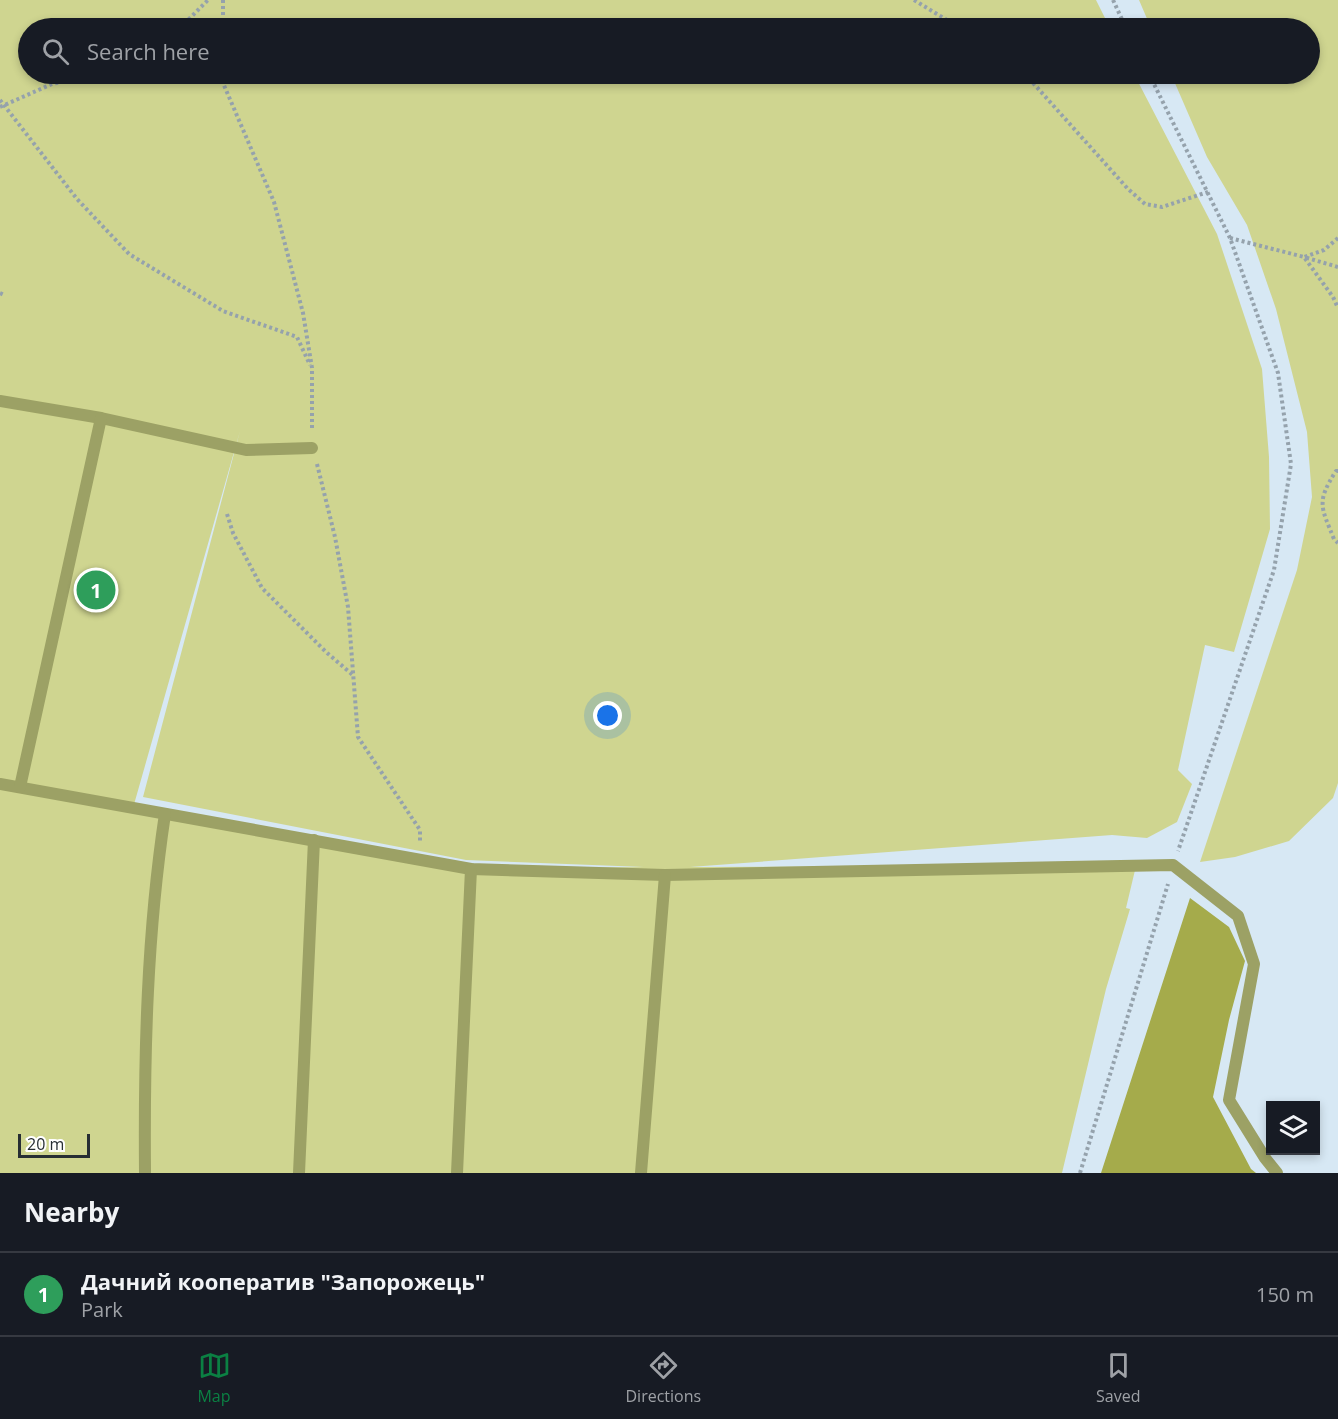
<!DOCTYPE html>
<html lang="en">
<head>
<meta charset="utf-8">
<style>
	:root { --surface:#171b24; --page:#242831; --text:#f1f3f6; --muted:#9ea1a6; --line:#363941; --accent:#0b8043 }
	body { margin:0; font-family:"Open Sans",sans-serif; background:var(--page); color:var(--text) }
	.controls { position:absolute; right:18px; bottom:18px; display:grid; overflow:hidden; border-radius:0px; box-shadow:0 3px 9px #0003 }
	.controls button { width:54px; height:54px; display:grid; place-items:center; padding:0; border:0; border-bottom:2px solid var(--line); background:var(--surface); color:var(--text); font:30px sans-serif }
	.scale { position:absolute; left:18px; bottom:15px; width:72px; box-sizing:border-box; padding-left:6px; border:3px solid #272e33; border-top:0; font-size:16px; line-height:21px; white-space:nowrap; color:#272e33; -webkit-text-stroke:4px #fff; paint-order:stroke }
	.you { position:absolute; left:608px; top:716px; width:21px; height:21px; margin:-15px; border:4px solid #fff; border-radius:50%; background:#1a73e8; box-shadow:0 0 0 9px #1a73e833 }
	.badge { display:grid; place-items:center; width:39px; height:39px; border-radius:50%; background:var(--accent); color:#fff; font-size:20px; font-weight:700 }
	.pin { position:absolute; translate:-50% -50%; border:3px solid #fff; box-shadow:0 2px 6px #0006 }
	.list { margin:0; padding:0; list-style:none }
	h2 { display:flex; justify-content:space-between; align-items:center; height:78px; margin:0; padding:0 24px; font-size:26px }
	h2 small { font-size:20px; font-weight:400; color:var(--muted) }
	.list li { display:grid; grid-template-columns:39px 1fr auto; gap:18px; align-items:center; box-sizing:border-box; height:84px; padding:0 24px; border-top:2px solid var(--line) }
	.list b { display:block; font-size:22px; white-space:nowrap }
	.list p { margin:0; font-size:20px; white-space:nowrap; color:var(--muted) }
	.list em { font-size:20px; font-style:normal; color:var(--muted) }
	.icon { flex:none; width:33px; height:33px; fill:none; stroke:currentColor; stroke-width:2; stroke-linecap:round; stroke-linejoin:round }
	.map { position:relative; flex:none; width:1338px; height:1173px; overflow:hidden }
	.search { position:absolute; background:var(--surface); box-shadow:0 3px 9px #0003; left:18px; right:18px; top:18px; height:66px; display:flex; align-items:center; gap:15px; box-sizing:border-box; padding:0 21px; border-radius:33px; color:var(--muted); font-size:22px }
	.sheet { height:162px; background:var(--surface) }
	nav { display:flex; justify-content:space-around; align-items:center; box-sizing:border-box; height:84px; border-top:2px solid var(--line); background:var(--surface); font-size:16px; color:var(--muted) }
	nav a { display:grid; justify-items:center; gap:3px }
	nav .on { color:var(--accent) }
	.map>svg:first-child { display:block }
</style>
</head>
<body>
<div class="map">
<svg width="1338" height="1173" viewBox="0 0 1338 1173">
	<rect width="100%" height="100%" fill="#d7e8f4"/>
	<g fill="#cfd590" fill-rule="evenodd">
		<path d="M0 0H1096L1110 28H28V74H1134L1217 234 1262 369 1269 457 1270 529 1234 652 1205 645 1178 770 1192 784 1177 822 1147 838 1112 835 690 867 1136 866 1126 908 1130 909 1106 989 1062 1173H0ZM240 431 143 797 466 860 644 867 471 869 133 808Z"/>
		<polygon points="1139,0 1338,0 1338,783 1333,798 1289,841 1235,857 1200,862 1297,570 1312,497 1307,432 1276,309 1247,225 1207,157 1171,74 1310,74 1310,28 1151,28"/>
	</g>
	<polygon fill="#a5ab4b" points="1190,898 1229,927 1245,961 1229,1020 1213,1097 1251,1169 1256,1173 1101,1173"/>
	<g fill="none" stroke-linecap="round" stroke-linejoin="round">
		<g stroke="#95a2ac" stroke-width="4" stroke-dasharray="3 3" stroke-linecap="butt">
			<polyline points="223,0 223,28"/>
			<polyline points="914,0 960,28"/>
			<polyline points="1113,0 1126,28"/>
			<polyline points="180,28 208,0"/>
			<polyline points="223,74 223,83 274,202 303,313 312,368 312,430"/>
			<polyline points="1025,74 1128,189 1145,204 1162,207 1208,192"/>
			<polyline points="1149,74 1230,238 1278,373 1291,464 1274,570 1178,851"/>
			<polyline points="0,100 77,199 129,254 223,311 297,337 310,365"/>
			<polyline points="0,107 52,84 99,74"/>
			<polyline points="1230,238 1304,257 1333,297 1338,308"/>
			<polyline points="1338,238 1324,250 1304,257 1338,267"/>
			<polyline points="0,293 4,295"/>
			<polyline points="317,464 335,537 348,607 358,737 420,830 420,842"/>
			<path d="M1338 471H1336C1316 502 1321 507 1334 539L1338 543"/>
			<polyline points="227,514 233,533 262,588 326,652 354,676"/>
			<polyline points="1080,1173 1168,884"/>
		</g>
		<g stroke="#9ca165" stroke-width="12">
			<polyline points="0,401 101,418 246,450 312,448"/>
			<polyline points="0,784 471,869 665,875 1173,865 1238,916 1254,964 1229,1100 1265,1158 1277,1173"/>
			<polyline points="20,787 101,418"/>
			<path d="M145 1173C144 1053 147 933 165 814"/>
			<polyline points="299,1173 314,840"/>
			<polyline points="457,1173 471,869"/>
			<polyline points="641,1173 665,875"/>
		</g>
	</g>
</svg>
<div class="controls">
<button><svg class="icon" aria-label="layers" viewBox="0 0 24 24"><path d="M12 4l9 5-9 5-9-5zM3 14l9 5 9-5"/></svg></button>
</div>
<div class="scale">20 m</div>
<div class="you"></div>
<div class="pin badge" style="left:96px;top:590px;background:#2e9e5b">1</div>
<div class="search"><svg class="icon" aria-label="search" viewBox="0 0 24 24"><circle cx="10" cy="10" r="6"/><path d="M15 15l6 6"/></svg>Search here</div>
</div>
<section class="sheet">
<h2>Nearby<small></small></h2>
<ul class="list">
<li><span class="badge" style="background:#2e9e5b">1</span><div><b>Дачний кооператив &quot;Запорожець&quot;</b><p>Park</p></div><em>150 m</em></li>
</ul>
</section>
<nav>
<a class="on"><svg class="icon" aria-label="map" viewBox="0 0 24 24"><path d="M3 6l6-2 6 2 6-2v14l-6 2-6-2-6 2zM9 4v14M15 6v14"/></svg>Map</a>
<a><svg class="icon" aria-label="directions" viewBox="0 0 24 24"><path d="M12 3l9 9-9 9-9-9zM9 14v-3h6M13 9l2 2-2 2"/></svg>Directions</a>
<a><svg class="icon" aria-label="saved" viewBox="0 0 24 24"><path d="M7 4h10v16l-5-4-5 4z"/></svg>Saved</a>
</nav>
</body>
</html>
